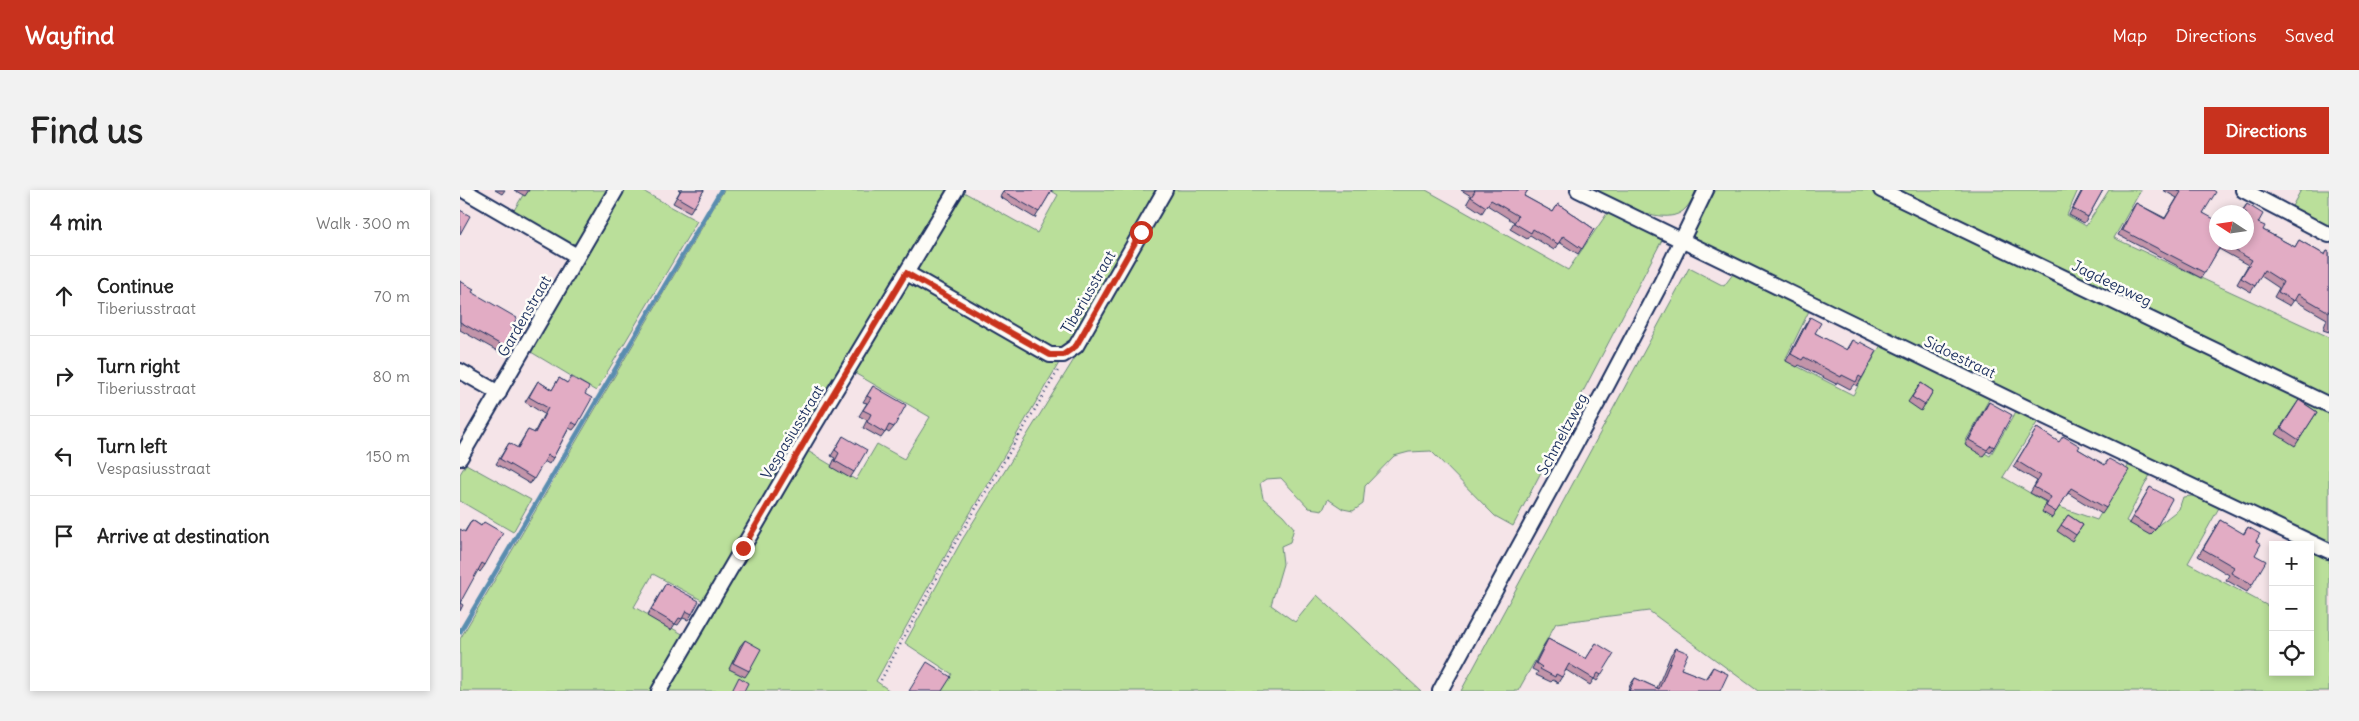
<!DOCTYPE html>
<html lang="en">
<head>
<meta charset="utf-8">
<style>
	:root { --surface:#fff; --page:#f2f2f2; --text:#222; --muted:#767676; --line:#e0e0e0; --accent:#c8321e }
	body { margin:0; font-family:Delius,sans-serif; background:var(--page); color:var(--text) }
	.controls { position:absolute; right:15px; bottom:15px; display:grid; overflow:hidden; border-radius:0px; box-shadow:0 2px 8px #0003 }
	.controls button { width:45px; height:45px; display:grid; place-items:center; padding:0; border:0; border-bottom:1px solid var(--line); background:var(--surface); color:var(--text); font:25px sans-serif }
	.compass { position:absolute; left:1749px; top:15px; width:45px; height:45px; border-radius:50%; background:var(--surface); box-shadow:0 2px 8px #0003; rotate:282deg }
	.stop { position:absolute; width:15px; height:15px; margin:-11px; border:4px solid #c8321e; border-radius:50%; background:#fff }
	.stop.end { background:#c8321e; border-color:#fff; box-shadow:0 1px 5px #0008 }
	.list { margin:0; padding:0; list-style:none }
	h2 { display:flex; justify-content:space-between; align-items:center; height:65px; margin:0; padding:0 20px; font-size:21px }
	h2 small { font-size:16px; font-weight:400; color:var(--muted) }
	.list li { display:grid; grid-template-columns:32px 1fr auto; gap:15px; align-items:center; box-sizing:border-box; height:80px; padding:0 20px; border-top:1px solid var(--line) }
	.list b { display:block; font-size:19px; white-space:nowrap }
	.list p { margin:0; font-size:16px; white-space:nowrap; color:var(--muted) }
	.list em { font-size:16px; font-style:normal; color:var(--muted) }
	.icon { flex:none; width:28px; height:28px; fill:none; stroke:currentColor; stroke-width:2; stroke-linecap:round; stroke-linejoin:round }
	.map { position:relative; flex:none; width:1869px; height:501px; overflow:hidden; border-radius:0px }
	header { display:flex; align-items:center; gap:30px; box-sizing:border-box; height:70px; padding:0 25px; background:var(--accent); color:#fff }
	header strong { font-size:24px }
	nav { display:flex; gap:28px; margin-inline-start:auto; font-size:18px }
	.intro { display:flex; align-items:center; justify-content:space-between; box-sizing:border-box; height:120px; padding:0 30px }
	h1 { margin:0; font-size:35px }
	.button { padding:12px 22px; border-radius:0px; background:var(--accent); color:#fff; font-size:18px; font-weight:700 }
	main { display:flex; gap:30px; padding:0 30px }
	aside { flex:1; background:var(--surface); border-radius:0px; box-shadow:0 2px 8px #0003 }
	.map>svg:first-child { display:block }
</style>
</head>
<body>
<header>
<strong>Wayfind</strong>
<nav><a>Map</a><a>Directions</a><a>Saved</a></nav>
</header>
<div class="intro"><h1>Find us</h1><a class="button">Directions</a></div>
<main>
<aside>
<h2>4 min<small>Walk · 300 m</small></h2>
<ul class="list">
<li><svg class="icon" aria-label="ahead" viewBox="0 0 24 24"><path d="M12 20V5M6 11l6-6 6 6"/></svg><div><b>Continue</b><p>Tiberiusstraat</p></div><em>70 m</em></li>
<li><svg class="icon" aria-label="right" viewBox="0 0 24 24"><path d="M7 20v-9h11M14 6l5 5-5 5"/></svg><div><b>Turn right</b><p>Tiberiusstraat</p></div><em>80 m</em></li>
<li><svg class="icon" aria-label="left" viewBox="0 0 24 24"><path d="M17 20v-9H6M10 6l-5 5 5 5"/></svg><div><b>Turn left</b><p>Vespasiusstraat</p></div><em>150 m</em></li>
<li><svg class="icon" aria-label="arrive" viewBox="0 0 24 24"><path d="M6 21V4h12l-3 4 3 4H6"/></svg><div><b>Arrive at destination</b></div></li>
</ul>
</aside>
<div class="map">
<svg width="1869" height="501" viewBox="0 0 1869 501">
	<rect width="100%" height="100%" fill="#f5e4e8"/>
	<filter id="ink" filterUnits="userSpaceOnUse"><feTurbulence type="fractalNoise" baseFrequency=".02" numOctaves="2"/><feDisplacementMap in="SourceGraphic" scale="10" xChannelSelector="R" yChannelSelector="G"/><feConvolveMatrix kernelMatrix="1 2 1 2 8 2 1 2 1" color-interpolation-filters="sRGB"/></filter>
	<g filter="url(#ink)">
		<g fill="#badf9a" stroke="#6a877c">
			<polygon points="66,0 148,0 117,53 110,54 53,22"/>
			<polygon points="164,0 181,0 237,31 136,201 71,162"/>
			<polygon points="264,0 489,0 249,414 193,384 174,417 226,446 195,501 0,501 0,449"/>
			<polygon points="500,0 577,43 598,5 590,0 701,0 614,151 606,159 589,160 458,83 456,79"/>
			<polygon points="712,0 966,0 1108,80 1148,22 1202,50 1053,336 1035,326 971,261 949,262 934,266 905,296 903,314 893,321 883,319 868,309 863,320 849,318 821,288 806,289 800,293 803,308 823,325 834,338 830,352 821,356 823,374 811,415 835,432 857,405 961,501 481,501 492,484 445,453 502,350 631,142"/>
			<path d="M1135 0H1236C1234 5 1231 12 1227 17 1207 42 1157 10 1135 0Z"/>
			<polygon points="1256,0 1618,0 1607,25 1626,36 1649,0 1681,0 1654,48 1869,147 1869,356 1237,52 1233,47 1234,39"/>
			<polygon points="1841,0 1869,0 1869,41 1830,20"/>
			<polygon points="1229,78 1264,96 1273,84 1350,119 1325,170 1393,205 1422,153 1531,206 1505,252 1530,266 1558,218 1580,228 1543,287 1585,312 1637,330 1671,271 1691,283 1666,331 1688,343 1719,319 1723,307 1740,305 1760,316 1728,373 1810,417 1813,412 1813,482 1850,482 1850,356 1869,366 1869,501 1298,501 1189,421 1096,433 1058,501 1001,501"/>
			<polygon points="448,91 598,167 599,173 493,352 416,491 430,501 204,501 289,360 346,260 396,290 417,254 444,269 470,227 391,181"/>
			<polygon points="6,274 71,310 53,342 0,311 0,284"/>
		</g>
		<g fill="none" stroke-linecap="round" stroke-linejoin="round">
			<polyline stroke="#5a8daf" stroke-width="4.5" points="0,442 261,0"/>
			<g stroke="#1b2f5e" stroke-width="18">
				<g id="minor">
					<polyline points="3,0 117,66"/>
					<polyline points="1118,0 1592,230 1869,361"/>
					<polyline points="1421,0 1869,215"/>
					<polyline points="1783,0 1869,45"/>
					<polyline points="447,83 590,165 603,165 616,156 705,0"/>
					<polyline points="0,181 39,203"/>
					<polyline points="0,268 156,0"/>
					<polyline points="199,501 349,244 496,0"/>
					<polyline points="980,501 1143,203 1201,93 1246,0"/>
				</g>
			</g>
			<polyline stroke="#1b2f5e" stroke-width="2.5" stroke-dasharray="1 4" stroke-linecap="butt" points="421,490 494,355 599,179"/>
			<use href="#minor" stroke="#fdfcf7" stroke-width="14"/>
		</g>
		<g fill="#c294a9" stroke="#1b2f5e">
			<polygon points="35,0 45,0 42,4"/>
			<polygon points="54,0 69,0 65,6"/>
			<polygon points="218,0 244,0 230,22 213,13 220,1"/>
			<polygon points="544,0 592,0 575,28 540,7"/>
			<polygon points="1001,0 1068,0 1064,6 1093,22 1098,14 1134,39 1118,64 1099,52 1094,60 1070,45 1067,49 1050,39 1054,32 1027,15 1022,23 1007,13 1011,6"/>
			<polygon points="1622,0 1643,0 1628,27 1624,33 1609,25"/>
			<polygon points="1703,0 1753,0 1743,23 1786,52 1786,22 1781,22 1787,14 1803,40 1835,57 1839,50 1865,65 1867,61 1869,62 1869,142 1863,140 1867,129 1834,110 1830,116 1814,107 1819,98 1801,86 1791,102 1777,94 1788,75 1759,59 1741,88 1658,45 1672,19 1676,13 1705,28 1717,8"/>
			<polygon points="0,91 51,138 45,157 41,163 0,140"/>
			<polygon points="1350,127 1355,143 1386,160 1392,150 1402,188 1397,196 1394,194 1390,199 1377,192 1376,194 1339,175 1337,177 1326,171 1345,135"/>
			<polygon points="99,188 125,204 117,235 113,240 109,238 93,268 89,274 84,271 70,294 36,274 49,253 57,258 68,240 74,243 84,224 65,212 78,191 92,200"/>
			<polygon points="1461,193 1473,201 1461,221 1448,212"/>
			<polygon points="413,196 434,237 429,243 426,241 421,248 403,238 407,230 399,226 407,213 403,212"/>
			<polygon points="1839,210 1857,222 1835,256 1816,244"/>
			<polygon points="1529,212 1534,257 1530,263 1527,261 1523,266 1505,255 1525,218"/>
			<polygon points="1577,238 1598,252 1618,259 1644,275 1649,269 1646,318 1642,324 1608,303 1592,328 1582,322 1587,312 1570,303 1577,291 1553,277"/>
			<polygon points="383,246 394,282 390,288 371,277 375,268 371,266"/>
			<polygon points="1690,297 1695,340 1690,345 1669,333"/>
			<polygon points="1608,325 1623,335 1612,351 1597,341"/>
			<polygon points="12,330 21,336 24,332 25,375 20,382 18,380 5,341"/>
			<polygon points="1760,330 1783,344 1788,337 1796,351 1795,365 1792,395 1787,402 1766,390 1769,385 1738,366"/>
			<polygon points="206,393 232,424 228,430 223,428 218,435 215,434 211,440 187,426"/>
			<polygon points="1088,449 1126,469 1136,453 1141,485 1137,491 1134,489 1130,495 1106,480 1098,493 1093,490 1091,492 1076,485 1078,482 1072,479 1084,455"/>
			<polygon points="285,450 289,481 285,487 269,479 280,456"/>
			<polygon points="1216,458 1221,479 1245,489 1253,477 1260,501 1168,501 1170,495 1175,488 1197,498 1211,464"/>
		</g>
		<g fill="#e2acc4" stroke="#1b2f5e">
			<polygon points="221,0 244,0 234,17 217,7"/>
			<polygon points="544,0 592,0 579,22 544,2"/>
			<polygon points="1014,0 1068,0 1064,6 1093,22 1098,14 1134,39 1122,59 1103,46 1098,54 1073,39 1071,43 1054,33 1058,26 1031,10 1026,17 1011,7 1015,1"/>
			<polygon points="1623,0 1643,0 1628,27 1613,19"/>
			<polygon points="1717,0 1753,0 1756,2 1743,23 1756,30 1756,52 1786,52 1786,22 1782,22 1787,14 1803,24 1798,33 1805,36 1803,40 1835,57 1839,50 1865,65 1867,61 1869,62 1869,122 1838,104 1834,111 1818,102 1823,92 1804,80 1795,96 1781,88 1792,70 1762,53 1745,83 1662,40 1676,13 1705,29 1721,2"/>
			<polygon points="0,20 10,26 0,44"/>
			<polygon points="0,91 14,99 12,102 57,128 51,138 55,140 45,157 0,132"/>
			<polygon points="1350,127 1361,133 1355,143 1387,160 1392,150 1399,154 1400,152 1417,161 1402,188 1399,186 1396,192 1382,185 1381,187 1344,167 1342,170 1331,164"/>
			<polygon points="111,187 129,197 125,204 132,208 117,235 112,232 93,268 88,265 74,289 40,269 49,253 58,258 68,240 75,243 88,218 69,207 78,191 92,200 99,188 107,193"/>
			<polygon points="1461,193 1473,201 1465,215 1452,207"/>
			<polygon points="413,196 446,215 434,237 429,235 425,243 407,232 411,224 403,220 411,208 407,206"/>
			<polygon points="1839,210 1857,222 1839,250 1821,238"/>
			<polygon points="1529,212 1552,225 1534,257 1531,255 1527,260 1509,250"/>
			<polygon points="1577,238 1599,252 1603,246 1620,256 1618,259 1645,275 1649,269 1669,280 1646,318 1611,298 1596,322 1586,316 1591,307 1574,297 1581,286 1557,271"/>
			<polygon points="383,246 407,260 394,282 375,271 379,263 375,260"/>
			<polygon points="1690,297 1712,309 1695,340 1673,327"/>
			<polygon points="1608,325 1623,335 1616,345 1601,335"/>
			<polygon points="12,330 21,336 24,332 43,343 25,375 22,373 0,413 0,339 5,342"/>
			<polygon points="1760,330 1784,344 1788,337 1800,344 1796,351 1801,354 1795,365 1806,371 1792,395 1771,383 1774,377 1743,359"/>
			<polygon points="206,393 239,411 232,424 226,421 222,429 219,428 215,434 191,420"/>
			<polygon points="0,413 3,415 0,421"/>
			<polygon points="1088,449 1126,469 1136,453 1154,464 1141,485 1138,483 1134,489 1109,474 1102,487 1096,484 1095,487 1080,479 1082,477 1076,473"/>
			<polygon points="285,450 301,459 289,481 273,473"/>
			<polygon points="1216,458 1228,463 1221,479 1247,489 1253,477 1268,484 1260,501 1169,501 1175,488 1199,499"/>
			<polygon points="467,472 491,487 482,501 449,501"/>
			<polygon points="279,487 288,493 284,501 272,501"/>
		</g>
	</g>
	<g fill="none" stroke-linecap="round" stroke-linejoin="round" filter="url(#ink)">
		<polyline stroke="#c8321e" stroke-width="6" points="283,358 349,244 446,83 590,165 603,165 616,156 681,42"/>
	</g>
	<g text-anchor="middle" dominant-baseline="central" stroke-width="5" stroke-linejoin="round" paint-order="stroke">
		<g font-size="15" fill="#1b2f5e" stroke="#fdfcf7">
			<text transform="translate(1652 93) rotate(26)">Jagdeepweg</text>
			<text transform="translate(628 102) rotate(-60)">Tiberiusstraat</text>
			<text transform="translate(64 126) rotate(-60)">Gardenstraat</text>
			<text transform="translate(1500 167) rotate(26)">Sidoestraat</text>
			<text transform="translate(332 242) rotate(-59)">Vespasiusstraat</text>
			<text transform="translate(1102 244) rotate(-62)">Schmeltzweg</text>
		</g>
	</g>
</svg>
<div class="controls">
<button>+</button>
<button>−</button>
<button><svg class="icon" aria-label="locate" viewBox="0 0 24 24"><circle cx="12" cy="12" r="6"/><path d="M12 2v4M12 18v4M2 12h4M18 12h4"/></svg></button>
</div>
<svg class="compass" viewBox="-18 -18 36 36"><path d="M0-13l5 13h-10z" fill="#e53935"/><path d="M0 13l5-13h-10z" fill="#767676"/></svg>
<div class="stop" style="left:681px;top:42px"></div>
<div class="stop end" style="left:283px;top:358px"></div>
</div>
</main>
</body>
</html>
